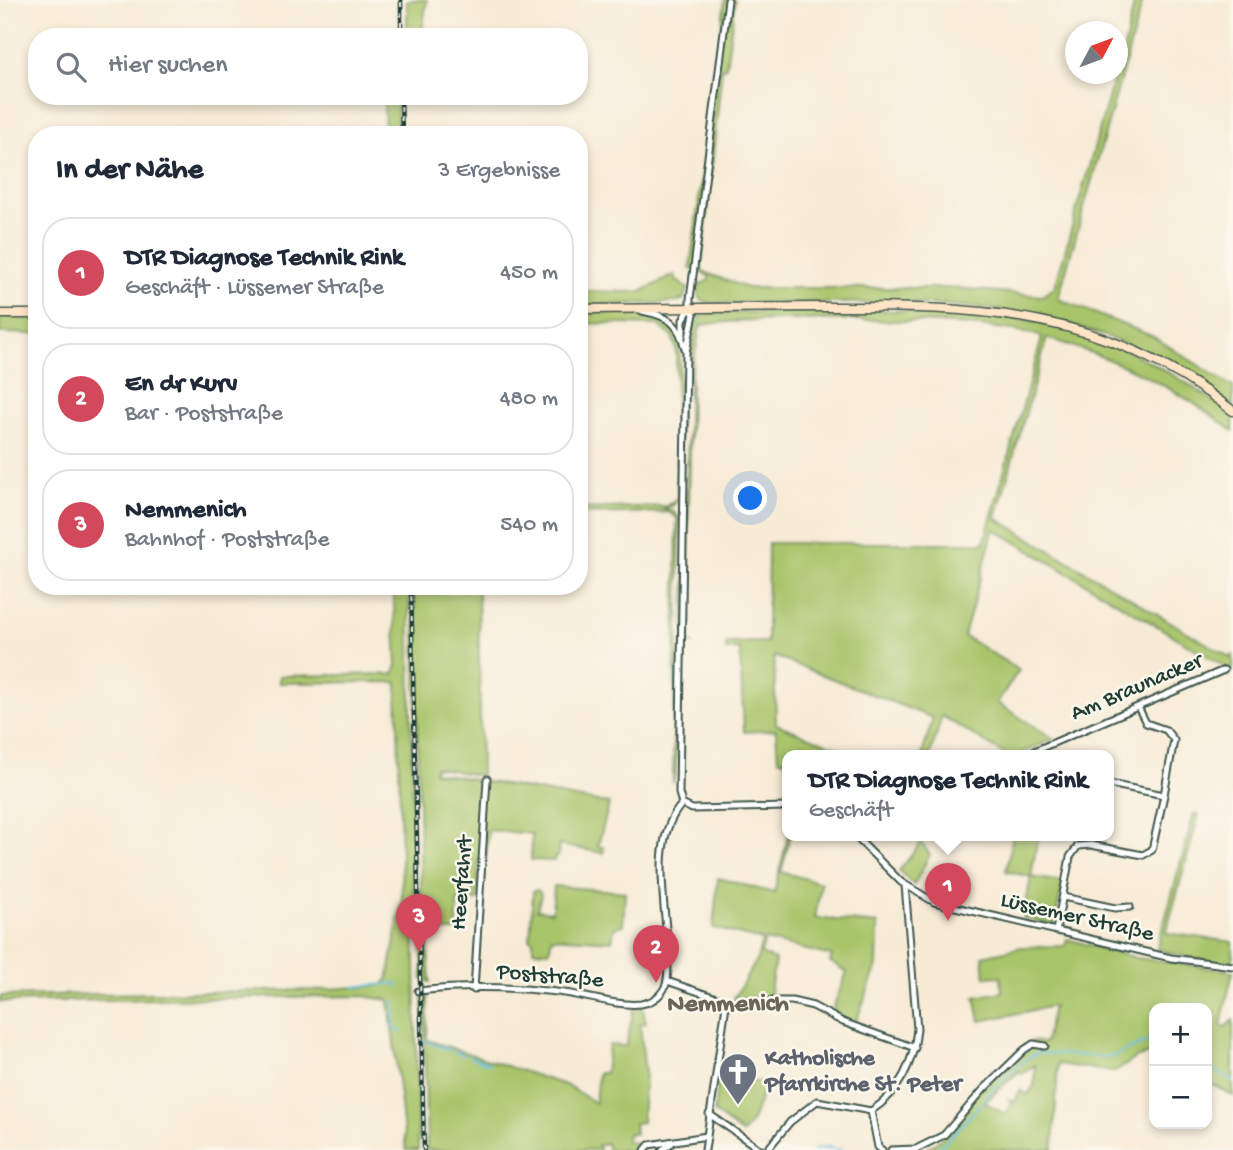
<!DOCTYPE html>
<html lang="de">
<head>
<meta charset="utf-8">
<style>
	:root { --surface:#fff; --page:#f6f6f7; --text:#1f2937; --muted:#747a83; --line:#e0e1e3; --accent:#d1495b }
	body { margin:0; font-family:"Gochi Hand",sans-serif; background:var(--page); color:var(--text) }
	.controls { position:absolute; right:21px; bottom:21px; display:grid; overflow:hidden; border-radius:14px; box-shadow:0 4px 10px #0003 }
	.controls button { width:63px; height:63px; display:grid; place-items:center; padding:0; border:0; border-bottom:2px solid var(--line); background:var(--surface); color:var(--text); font:35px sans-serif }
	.compass { position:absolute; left:1065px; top:21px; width:63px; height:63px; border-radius:50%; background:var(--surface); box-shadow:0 4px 10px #0003; rotate:49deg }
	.you { position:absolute; left:751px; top:499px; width:24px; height:24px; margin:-18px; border:5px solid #fff; border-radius:50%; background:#1a73e8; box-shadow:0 0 0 10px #1a73e833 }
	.badge { display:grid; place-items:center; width:46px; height:46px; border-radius:50%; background:var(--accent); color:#fff; font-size:23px; font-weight:700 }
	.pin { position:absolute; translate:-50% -58px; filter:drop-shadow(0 2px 4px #0008) }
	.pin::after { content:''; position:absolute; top:37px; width:24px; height:21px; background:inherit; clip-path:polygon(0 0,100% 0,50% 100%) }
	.popup { position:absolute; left:782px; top:750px; width:332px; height:91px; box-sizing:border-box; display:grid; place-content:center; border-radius:14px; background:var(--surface); filter:drop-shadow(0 2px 5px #0005); font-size:23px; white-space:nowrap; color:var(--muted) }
	.popup b { font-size:26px; color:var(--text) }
	.popup::after { content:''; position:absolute; left:50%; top:100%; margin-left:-14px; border:14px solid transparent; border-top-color:var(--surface) }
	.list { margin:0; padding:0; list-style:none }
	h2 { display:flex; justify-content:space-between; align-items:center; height:91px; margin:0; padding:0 28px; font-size:30px }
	h2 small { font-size:23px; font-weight:400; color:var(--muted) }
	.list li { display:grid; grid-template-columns:46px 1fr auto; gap:21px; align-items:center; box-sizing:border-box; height:112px; margin:0 14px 14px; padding:0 14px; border:2px solid var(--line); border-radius:28px }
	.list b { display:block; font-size:26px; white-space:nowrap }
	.list p { margin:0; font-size:23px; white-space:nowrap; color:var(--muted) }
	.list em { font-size:23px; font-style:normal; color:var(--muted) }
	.icon { flex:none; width:38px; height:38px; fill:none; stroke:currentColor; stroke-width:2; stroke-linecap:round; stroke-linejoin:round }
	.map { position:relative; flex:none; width:1233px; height:1150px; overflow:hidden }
	.search { position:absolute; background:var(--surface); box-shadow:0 4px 10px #0003; left:28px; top:28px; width:560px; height:77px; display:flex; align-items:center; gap:18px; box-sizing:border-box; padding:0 24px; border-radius:28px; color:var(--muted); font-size:26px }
	.panel { position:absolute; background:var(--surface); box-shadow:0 4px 10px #0003; left:28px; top:126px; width:560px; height:469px; border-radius:28px }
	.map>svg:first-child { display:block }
</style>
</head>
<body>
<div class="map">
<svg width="1233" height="1150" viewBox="0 0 1233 1150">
	<rect width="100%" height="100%" fill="#fbf7ec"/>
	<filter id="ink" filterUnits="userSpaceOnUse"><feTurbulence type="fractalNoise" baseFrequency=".0143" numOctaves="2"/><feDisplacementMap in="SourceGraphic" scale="14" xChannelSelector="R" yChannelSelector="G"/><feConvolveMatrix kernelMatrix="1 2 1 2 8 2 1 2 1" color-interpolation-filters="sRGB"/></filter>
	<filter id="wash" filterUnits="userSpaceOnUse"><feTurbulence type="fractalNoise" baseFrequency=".00686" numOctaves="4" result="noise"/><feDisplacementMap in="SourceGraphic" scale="28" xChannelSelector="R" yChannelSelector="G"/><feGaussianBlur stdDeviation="1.57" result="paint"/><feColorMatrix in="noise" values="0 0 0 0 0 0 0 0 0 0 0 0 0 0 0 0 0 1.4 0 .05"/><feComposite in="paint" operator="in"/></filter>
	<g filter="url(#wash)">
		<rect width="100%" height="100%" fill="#f7ebd6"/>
		<g fill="#a9c56b" stroke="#648150" stroke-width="2" fill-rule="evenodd">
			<polygon points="407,0 427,0 421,37 407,37"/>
			<path d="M725 0H735L726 67 722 68 701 271 747 288H956L1042 296 1055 287 1115 74H1118L1135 0H1143L1058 299 1152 336 1233 387V407C1062 278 909 307 710 303L700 299 697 286 709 280V276L690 268Z"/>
			<polygon points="384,96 397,96 398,135 385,135"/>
			<polygon points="675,275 676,280 688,289 684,299 677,302 579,306 579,291 640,292"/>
			<path d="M817 311C900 310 986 307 1068 329 1128 345 1183 378 1233 415V431C1175 386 1117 359 1047 338L996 518 1231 658 1233 654V669L1225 673 1224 666 994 529 964 636 1019 670 997 703 1054 739 1017 755H1006L942 716 930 755H922L933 718 774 656 776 724 856 755H787V761L778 759 776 730 744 732 740 649 726 650V643L767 642 768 543H984L1042 338C1020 319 732 314 700 326L691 376 687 639 693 644 687 643 684 638 689 377 694 325 700 317 711 313Z"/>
			<path d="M579 313C611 313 663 305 680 338V499L672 506 663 508 673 511 680 519 676 771 673 783 677 518 668 512 579 514V509L666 506 677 499 676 349 672 336 658 325 579 323Z"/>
			<polygon points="0,317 37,317 37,334 0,333"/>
			<polygon points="393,586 409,586 418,1150 406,1150 389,1000 362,996 278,997 0,1002 0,996 318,990 382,985 388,980 402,899 397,682 279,683 279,676 394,674 397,665"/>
			<polygon points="414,586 478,586 481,776 435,767 434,772 609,804 598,846 604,848 603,853 559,845 558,857 555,857 554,861 531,860 532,834 488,830 486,859 479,859 477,901 457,901 457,931 427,931 430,982 423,980"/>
			<polygon points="1194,814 1199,815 1166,933 1233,942 1233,963 1188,958 1157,949"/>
			<polygon points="788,835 791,835 781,872 821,883 815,918 878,924 877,966 855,1024 831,1013 847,972 830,962 832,956 765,940 761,954 775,960 769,998 734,998 757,960 762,940 713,928 718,878 774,893"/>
			<polygon points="1013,835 1038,835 1031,877 1063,882 1054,925 1023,918 1031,877 1006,871"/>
			<polygon points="921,843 930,854 914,885 899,871"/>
			<polygon points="554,886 625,892 623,925 614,928 612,941 552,937 549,951 533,950 533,940 530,939 533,891 538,890 541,895 537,910 552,912"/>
			<path d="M1067 939 1137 958 1233 971 1221 1025 1225 1027 1233 1020V1096L1207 1082V1008H1154V1053L1138 1057 1115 1072 1058 1064 1053 1150H925L940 1140 969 1108 966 1105 1031 1041 1045 1043 1053 1006 980 1021 975 997 1002 992 1001 976 985 977 983 956 1022 947 1065 946ZM1035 1065 1034 1086 1027 1095 1020 1090 1015 1102 1009 1099 1011 1104 1005 1114 985 1102 1019 1071 1022 1074Z"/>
			<polygon points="423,992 428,993 427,1040 568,1086 595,1103 598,1073 605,1073 609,1045 626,1046 634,1008 643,1008 646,1023 640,1024 645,1073 642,1122 634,1123 635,1134 629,1133 626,1141 638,1144 639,1150 608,1150 606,1143 598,1145 599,1150 427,1150"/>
			<polygon points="719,1077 766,1083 752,1121 742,1134 714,1112"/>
		</g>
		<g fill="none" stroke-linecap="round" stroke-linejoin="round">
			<g stroke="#65bee2" stroke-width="2">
				<polyline points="354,987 397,983 399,987"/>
				<polyline points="394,1001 394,1029 402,1032"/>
				<polyline points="425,1041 450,1050"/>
				<polyline points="455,1052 464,1055"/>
				<polyline points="470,1057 490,1064"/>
				<polyline points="1207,1065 1233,1081"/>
				<polyline points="814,1150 826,1147 842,1150"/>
				<path d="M936 1150C971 1122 992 1081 1031 1056L1038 1053 1111 1057 1154 1039"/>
			</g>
		</g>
	</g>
	<g filter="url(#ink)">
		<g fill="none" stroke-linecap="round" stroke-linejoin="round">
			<g stroke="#3f574c" stroke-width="9">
				<g id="street">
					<polyline points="728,0 690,299 690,308 694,314 686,352 679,793 682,804 692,809 787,807"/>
					<path d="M642 311C668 316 679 322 685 349"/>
					<polyline points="683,335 683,320 690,308"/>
					<polyline points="1138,707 1146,723 1166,730 1174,740 1164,795"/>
					<polyline points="1025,755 1224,670"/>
					<polyline points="854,835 901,882 934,902 1171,958 1233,966"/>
					<polyline points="1063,897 1115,908 1130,907"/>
					<polyline points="1056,931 1070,857 1078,846 1091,845 1143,855 1152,850 1164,795 1109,784"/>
					<polyline points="667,981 725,1001 726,1005 705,1150"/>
					<polyline points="474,990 487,779"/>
					<path d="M418 991C463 986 513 987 557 992 581 994 618 1007 641 1004 654 1002 665 993 667 980 674 929 643 846 682 804"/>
					<polyline points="725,1001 792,1001 813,1006 843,1022 915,1048"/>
					<path d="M871 1111C899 1093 914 1062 917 1029L905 885"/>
					<polyline points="871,1111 878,1147 882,1150"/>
					<polyline points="709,1114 761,1150"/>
					<polyline points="645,1150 649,1145 707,1136"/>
					<polyline points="662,1150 672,1143"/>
					<polyline points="767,1150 790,1122 817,1101 871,1111"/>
					<polyline points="891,1150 916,1149 944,1135 984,1089 1024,1050 1033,1044 1045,1046"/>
				</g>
			</g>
			<g stroke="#3f574c" stroke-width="11">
				<g id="secondary">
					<path d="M579 309C660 308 742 308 823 307 980 306 1103 309 1233 411"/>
					<polyline points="0,314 37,314"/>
				</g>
			</g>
			<use href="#street" stroke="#fff" stroke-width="5"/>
			<use href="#secondary" stroke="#ffe4c6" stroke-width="8"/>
			<g stroke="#1f3d34" stroke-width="4.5">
				<g id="rail">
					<polyline points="401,37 401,0"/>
					<polyline points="401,96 402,135"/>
					<polyline points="411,586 424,1150"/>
				</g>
			</g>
			<use href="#rail" stroke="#fbf7ec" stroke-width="2" stroke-dasharray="5" stroke-linecap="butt"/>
		</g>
	</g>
	<defs>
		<g id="church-pin" transform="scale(2.0125)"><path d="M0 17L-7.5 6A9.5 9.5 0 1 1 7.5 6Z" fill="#6b7280" stroke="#fbf7ec"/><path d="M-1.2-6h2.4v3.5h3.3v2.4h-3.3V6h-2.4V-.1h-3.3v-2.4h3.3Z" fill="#fff"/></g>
	</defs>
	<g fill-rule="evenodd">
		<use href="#church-pin" x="738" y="1072"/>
	</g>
	<g text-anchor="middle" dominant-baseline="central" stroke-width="5" stroke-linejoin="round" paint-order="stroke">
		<g font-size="23" fill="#1f3d34" stroke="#fbf7ec">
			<text transform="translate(1137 688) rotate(-23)">Am Braunacker</text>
			<text transform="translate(463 883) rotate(-86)">Heerfahrt</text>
			<text transform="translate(1077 918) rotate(13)">Lüssemer Straße</text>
			<text transform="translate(550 977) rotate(5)">Poststraße</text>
		</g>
		<g font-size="23" font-weight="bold" fill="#5b616d" stroke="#fbf7ec" text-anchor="start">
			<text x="765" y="1059">Katholische<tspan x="765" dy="26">Pfarrkirche St. Peter</tspan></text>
		</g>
		<g font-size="26" font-weight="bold" fill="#6b6558" stroke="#fbf7ec">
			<text x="728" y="1005">Nemmenich</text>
		</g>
	</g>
</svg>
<div class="controls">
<button>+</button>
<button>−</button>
</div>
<svg class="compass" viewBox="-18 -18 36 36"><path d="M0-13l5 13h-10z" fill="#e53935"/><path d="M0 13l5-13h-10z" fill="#747a83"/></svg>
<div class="you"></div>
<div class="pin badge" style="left:948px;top:921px">1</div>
<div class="popup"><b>DTR Diagnose Technik Rink</b>Geschäft</div>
<div class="pin badge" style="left:656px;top:983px">2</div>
<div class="pin badge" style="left:419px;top:952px">3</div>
<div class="search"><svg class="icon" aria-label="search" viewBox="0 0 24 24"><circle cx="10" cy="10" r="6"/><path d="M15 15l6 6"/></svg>Hier suchen</div>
<section class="panel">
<h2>In der Nähe<small>3 Ergebnisse</small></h2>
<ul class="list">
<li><span class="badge">1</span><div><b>DTR Diagnose Technik Rink</b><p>Geschäft · Lüssemer Straße</p></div><em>450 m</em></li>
<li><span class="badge">2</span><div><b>En dr Kurv</b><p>Bar · Poststraße</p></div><em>480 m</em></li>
<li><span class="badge">3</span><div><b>Nemmenich</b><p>Bahnhof · Poststraße</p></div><em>540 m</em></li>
</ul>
</section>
</div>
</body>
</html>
